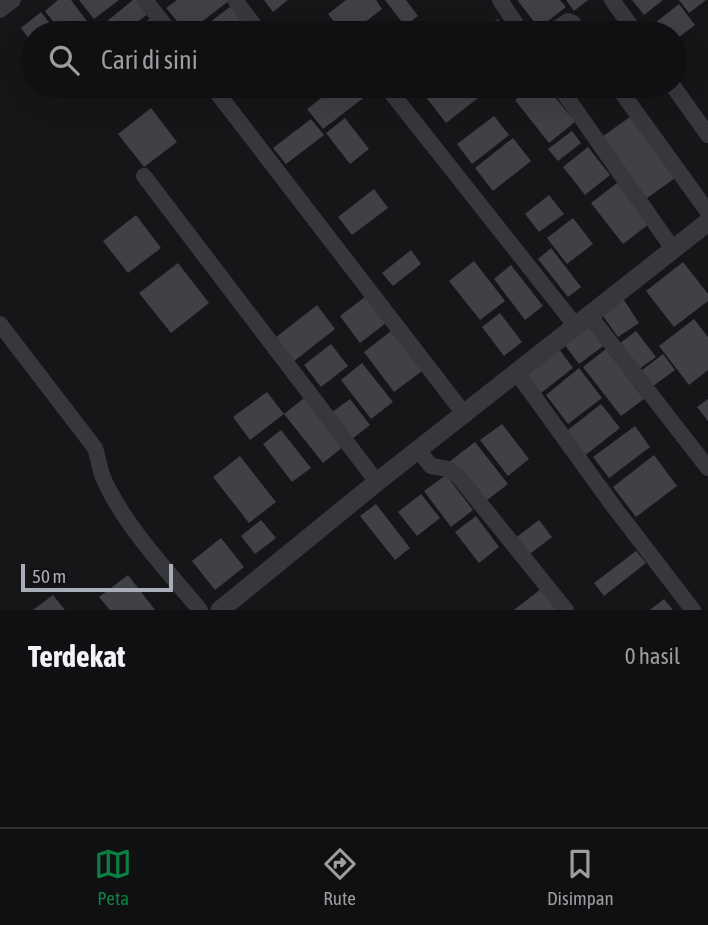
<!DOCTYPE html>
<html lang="id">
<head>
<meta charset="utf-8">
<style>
	:root { --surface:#101012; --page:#19191b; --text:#f1f3f6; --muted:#9c9d9f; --line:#303032; --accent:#0b8043 }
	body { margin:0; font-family:"Asap Condensed",sans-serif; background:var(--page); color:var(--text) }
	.scale { position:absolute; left:21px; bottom:18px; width:152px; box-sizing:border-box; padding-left:7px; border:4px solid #a8adb8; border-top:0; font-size:19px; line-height:24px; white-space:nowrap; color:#a8adb8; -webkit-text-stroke:5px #111113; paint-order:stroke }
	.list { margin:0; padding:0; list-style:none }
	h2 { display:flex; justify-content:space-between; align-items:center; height:91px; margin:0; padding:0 28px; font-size:30px }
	h2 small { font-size:23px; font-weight:400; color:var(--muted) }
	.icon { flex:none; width:38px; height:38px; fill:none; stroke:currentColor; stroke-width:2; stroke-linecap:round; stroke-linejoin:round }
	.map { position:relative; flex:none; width:708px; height:610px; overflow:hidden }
	.search { position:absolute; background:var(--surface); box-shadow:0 7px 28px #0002; left:21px; right:21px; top:21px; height:77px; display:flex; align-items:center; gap:18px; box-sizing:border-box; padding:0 24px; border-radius:38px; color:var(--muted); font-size:26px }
	.sheet { height:217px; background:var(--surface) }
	nav { display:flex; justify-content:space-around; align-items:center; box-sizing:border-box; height:98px; border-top:2px solid var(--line); background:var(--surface); font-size:19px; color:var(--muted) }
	nav a { display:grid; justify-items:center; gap:4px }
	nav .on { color:var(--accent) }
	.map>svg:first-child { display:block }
</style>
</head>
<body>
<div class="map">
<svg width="708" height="610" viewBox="0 0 708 610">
	<rect width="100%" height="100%" fill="#161618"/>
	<g fill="#404145">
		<polygon points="58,0 71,0 95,32 62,33 45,11"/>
		<polygon points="79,0 119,0 94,19"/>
		<polygon points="133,0 138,0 149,13 123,33 106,33 101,26"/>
		<polygon points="177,0 230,0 187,33 166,8"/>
		<polygon points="264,0 288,0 273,12"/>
		<polygon points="346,0 376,0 382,9 351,33 343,33 328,14"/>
		<polygon points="385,0 406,0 418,16 405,26"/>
		<polygon points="519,0 560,0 566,7 539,28 518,1"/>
		<polygon points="566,0 588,0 574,11"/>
		<polygon points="632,0 663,0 644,15"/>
		<polygon points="679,0 706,0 689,13"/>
		<polygon points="679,4 695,25 675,40 675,33 657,33 651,26"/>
		<polygon points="231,6 247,26 238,33 196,33"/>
		<polygon points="41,12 57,33 33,33 33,44 21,28"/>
		<polygon points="155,15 169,33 131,33"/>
		<polygon points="498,19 509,33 480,33"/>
		<polygon points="144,86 167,86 153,97"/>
		<polygon points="337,86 366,86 371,92 323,129 307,109"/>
		<polygon points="430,86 469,86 478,98 446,123 422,92"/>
		<polygon points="533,86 546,86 575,122 549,143 515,100"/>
		<polygon points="151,108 177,142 144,167 118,134"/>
		<polygon points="634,114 678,176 643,201 599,139"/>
		<polygon points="494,116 509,135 472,164 457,144"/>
		<polygon points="345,118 369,149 350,164 326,133"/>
		<polygon points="311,119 324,135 286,164 273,148"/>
		<polygon points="572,131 581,143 558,161 548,149"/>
		<polygon points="513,138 531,161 493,191 475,168"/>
		<polygon points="588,147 610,175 585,195 563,167"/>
		<polygon points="617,183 649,224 623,244 591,203"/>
		<polygon points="374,189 388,208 352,235 338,217"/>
		<polygon points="549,195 564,214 539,232 525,214"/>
		<polygon points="136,215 161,248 128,273 103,241"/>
		<polygon points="573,218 593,244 567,264 547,238"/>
		<polygon points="551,248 581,287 568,297 538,259"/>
		<polygon points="411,250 421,264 393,286 382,273"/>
		<polygon points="474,261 505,301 480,320 449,281"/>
		<polygon points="683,262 708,294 708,301 674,327 646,291"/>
		<polygon points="178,263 209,303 171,333 139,293"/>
		<polygon points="511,265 543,306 525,320 494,279"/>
		<polygon points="365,297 386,323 360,343 340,316"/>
		<polygon points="622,297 639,323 618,337 600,312"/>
		<polygon points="317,305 335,329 293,362 275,338"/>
		<polygon points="500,313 522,342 504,356 482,327"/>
		<polygon points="694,319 708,337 708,370 689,385 659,346"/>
		<polygon points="588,320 606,344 579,364 561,340"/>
		<polygon points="395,328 426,368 394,392 364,352"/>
		<polygon points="636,331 656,357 635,372 615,347"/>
		<polygon points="331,344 348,366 321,387 304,365"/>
		<polygon points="557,346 573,368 541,393 525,371"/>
		<polygon points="606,349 644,399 621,416 583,367"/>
		<polygon points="663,354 675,370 649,389 637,374"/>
		<polygon points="362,363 393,402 371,419 341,380"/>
		<polygon points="579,368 602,398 568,424 546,395"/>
		<polygon points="267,392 284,414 250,440 233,417"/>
		<polygon points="304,398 343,447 323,463 284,414"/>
		<polygon points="350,399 370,425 352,439 331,413"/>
		<polygon points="708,399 708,421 697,407"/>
		<polygon points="601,404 620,428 583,457 564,433"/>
		<polygon points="502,424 529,459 508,476 480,440"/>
		<polygon points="635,426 650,447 609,478 593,457"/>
		<polygon points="281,430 311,468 292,482 263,444"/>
		<polygon points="475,442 508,484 482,504 449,462"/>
		<polygon points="654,455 677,486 636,517 613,487"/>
		<polygon points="240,456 276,502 249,523 213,477"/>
		<polygon points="446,475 473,510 451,527 424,491"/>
		<polygon points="421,494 440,518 417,536 398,512"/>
		<polygon points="376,504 410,548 395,560 360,516"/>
		<polygon points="476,516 499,547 479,563 455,532"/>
		<polygon points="261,520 276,538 255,554 241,536"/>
		<polygon points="539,520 552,537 527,556 514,539"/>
		<polygon points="221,538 244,567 215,590 192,561"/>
		<polygon points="636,551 646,563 604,596 594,583"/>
		<polygon points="128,575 155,610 110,610 99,597"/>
		<polygon points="541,589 557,610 514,610"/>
		<polygon points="53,595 65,610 33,610"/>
		<polygon points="664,599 673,610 650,610"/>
	</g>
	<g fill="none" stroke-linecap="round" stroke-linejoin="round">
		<g stroke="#37383d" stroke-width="16">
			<polyline points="145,0 171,33"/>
			<polyline points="235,0 260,33"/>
			<polyline points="500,0 522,33"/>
			<polyline points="612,0 636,33"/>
			<polyline points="0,10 13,0"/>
			<polyline points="550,33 568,21 573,23 580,33"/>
			<polyline points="212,86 465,415"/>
			<polyline points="386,86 575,325"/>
			<polyline points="559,86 673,249"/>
			<polyline points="617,86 708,212"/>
			<polyline points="673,86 708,135"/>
			<polyline points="144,176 377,482"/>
			<polyline points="589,315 708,468"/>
			<path d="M0 324 95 448C99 460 100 474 106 484 129 531 167 570 200 610"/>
			<polyline points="517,373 614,507 693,610"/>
			<polyline points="419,451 431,466 448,469 458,476 566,610"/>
		</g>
		<polyline stroke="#37383d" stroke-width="19" points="220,610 377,482 708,222"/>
	</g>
</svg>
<div class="scale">50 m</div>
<div class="search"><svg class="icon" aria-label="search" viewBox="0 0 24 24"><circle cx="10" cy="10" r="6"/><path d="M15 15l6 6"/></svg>Cari di sini</div>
</div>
<section class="sheet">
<h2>Terdekat<small>0 hasil</small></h2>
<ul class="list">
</ul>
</section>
<nav>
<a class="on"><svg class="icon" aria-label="map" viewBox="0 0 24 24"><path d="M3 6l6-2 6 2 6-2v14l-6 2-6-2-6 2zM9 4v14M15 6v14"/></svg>Peta</a>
<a><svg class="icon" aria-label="directions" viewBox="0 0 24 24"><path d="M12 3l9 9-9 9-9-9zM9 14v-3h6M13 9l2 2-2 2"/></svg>Rute</a>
<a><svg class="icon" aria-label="saved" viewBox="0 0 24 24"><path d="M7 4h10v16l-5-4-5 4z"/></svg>Disimpan</a>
</nav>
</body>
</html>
